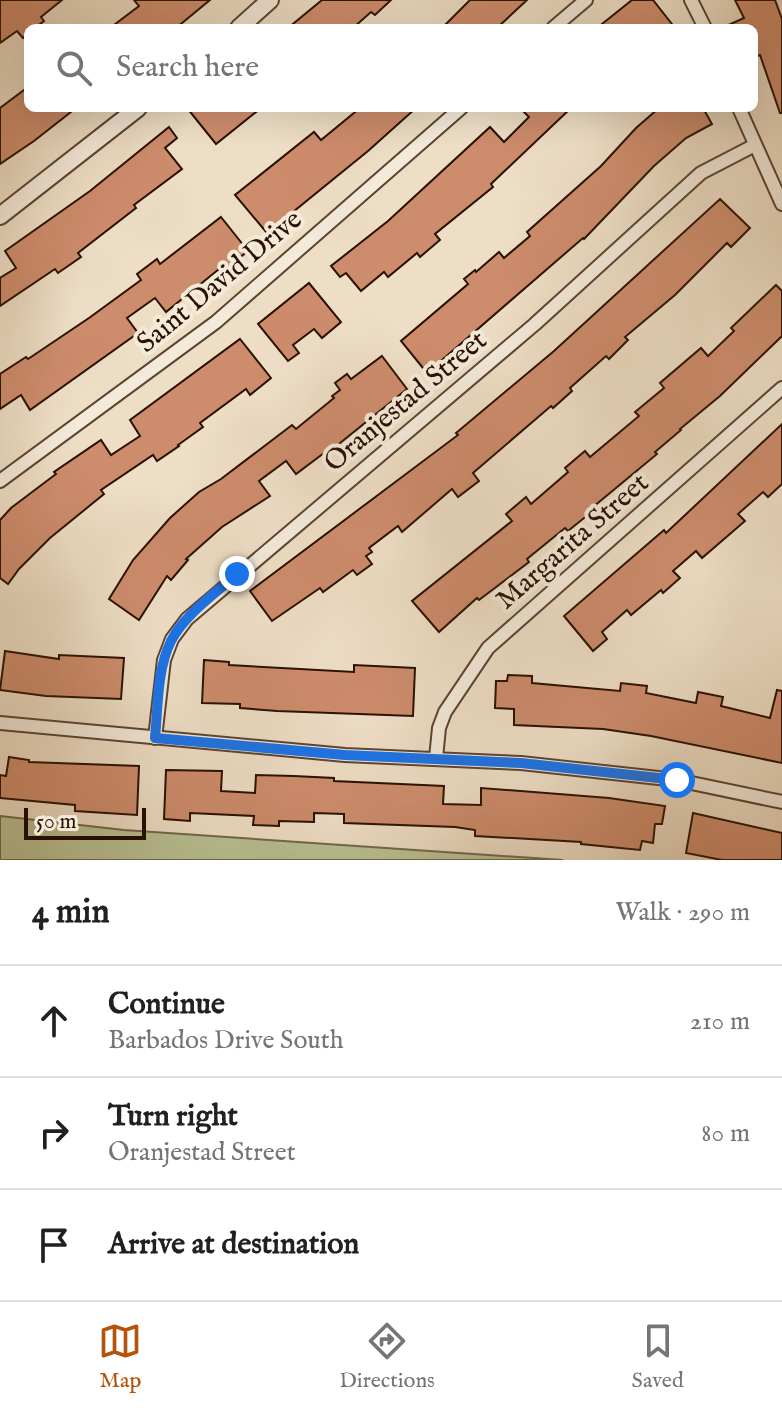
<!DOCTYPE html>
<html lang="en">
<head>
<meta charset="utf-8">
<style>
	:root { --surface:#fff; --page:#f2f2f2; --text:#202124; --muted:#757577; --line:#e0e0e0; --accent:#b45309 }
	body { margin:0; font-family:"IM FELL English",serif; background:var(--page); color:var(--text) }
	.scale { position:absolute; left:24px; bottom:20px; width:122px; box-sizing:border-box; padding-left:8px; border:4px solid #291001; border-top:0; font-size:22px; line-height:28px; white-space:nowrap; color:#291001; -webkit-text-stroke:6px #f4eada; paint-order:stroke }
	.stop { position:absolute; width:24px; height:24px; margin:-18px; border:6px solid #1a73e8; border-radius:50%; background:#fff }
	.stop.end { background:#1a73e8; border-color:#fff; box-shadow:0 2px 8px #0008 }
	.list { margin:0; padding:0; list-style:none }
	h2 { display:flex; justify-content:space-between; align-items:center; height:104px; margin:0; padding:0 32px; font-size:34px }
	h2 small { font-size:26px; font-weight:400; color:var(--muted) }
	.list li { display:grid; grid-template-columns:52px 1fr auto; gap:24px; align-items:center; box-sizing:border-box; height:112px; padding:0 32px; border-top:2px solid var(--line) }
	.list b { display:block; font-size:30px; white-space:nowrap }
	.list p { margin:0; font-size:26px; white-space:nowrap; color:var(--muted) }
	.list em { font-size:26px; font-style:normal; color:var(--muted) }
	.icon { flex:none; width:44px; height:44px; fill:none; stroke:currentColor; stroke-width:2; stroke-linecap:round; stroke-linejoin:round }
	.map { position:relative; flex:none; width:782px; height:860px; overflow:hidden }
	.search { position:absolute; background:var(--surface); box-shadow:0 8px 32px #0002; left:24px; right:24px; top:24px; height:88px; display:flex; align-items:center; gap:20px; box-sizing:border-box; padding:0 28px; border-radius:12px; color:var(--muted); font-size:30px }
	.sheet { height:440px; background:var(--surface) }
	nav { display:flex; justify-content:space-around; align-items:center; box-sizing:border-box; height:112px; border-top:2px solid var(--line); background:var(--surface); font-size:22px; color:var(--muted) }
	nav a { display:grid; justify-items:center; gap:4px }
	nav .on { color:var(--accent) }
	.map>svg:first-child { display:block }
</style>
</head>
<body>
<div class="map">
<svg width="782" height="860" viewBox="0 0 782 860">
	<rect width="100%" height="100%" fill="#eedec6"/>
	<filter id="stains"><feTurbulence type="fractalNoise" baseFrequency=".0025" numOctaves="4"/><feColorMatrix values="0 0 0 0 .2 0 0 0 0 .09 0 0 0 0 .02 0 0 0 .5 -.17"/></filter>
	<radialGradient id="worn" r=".72"><stop offset=".6" stop-color="#630" stop-opacity="0"/><stop offset="1" stop-color="#630" stop-opacity=".3"/></radialGradient>
	<polygon fill="#b9c194" stroke="#71684a" stroke-width="2" points="0,816 124,830 563,860 0,860"/>
	<g fill="#cd8c6c" stroke="#291001" stroke-width="2">
		<polygon points="0,0 62,0 41,17 44,21 35,28 28,28 28,34 23,38 17,31 0,43"/>
		<polygon points="134,0 210,0 176,28 110,28 139,6"/>
		<polygon points="322,0 391,0 375,15 371,12 353,28 288,28"/>
		<polygon points="470,0 527,0 497,28 442,28"/>
		<polygon points="632,0 653,0 675,28 597,28"/>
		<polygon points="735,0 775,0 782,19 782,113 780,113 760,55 757,56 754,47 754,28 722,28 744,18"/>
		<polygon points="28,87 28,108 76,108 34,141 0,164 0,108"/>
		<polygon points="187,108 261,108 216,144"/>
		<polygon points="360,108 416,108 368,151 267,233 235,195 314,132 321,140"/>
		<polygon points="520,108 571,108 491,184 493,187 435,234 440,240 420,257 417,253 388,277 384,272 361,291 346,273 340,277 331,266 388,221 490,127 504,142 529,117"/>
		<polygon points="659,108 703,108 712,124 686,138 654,166 584,239 583,238 427,373 401,341 468,284 464,279 475,270 476,272 499,252 504,258 530,236 527,232 601,166 636,128"/>
		<polygon points="169,127 177,138 165,148 182,169 134,205 136,208 78,253 81,257 58,273 55,269 0,306 0,278 16,268 5,251 90,191"/>
		<polygon points="720,199 750,228 731,247 727,243 675,295 625,337 628,340 609,359 606,356 570,388 572,391 553,408 551,406 473,473 479,481 458,497 452,489 402,532 398,526 369,548 372,552 366,556 372,564 357,575 353,570 323,592 320,588 272,621 250,591 458,435 456,433 554,351"/>
		<polygon points="221,217 248,251 227,268 224,265 166,312 155,298 127,318 138,333 30,410 21,395 0,409 0,374 26,357 28,359 89,318 141,280 137,274 157,259 160,264"/>
		<polygon points="309,283 341,322 322,338 314,329 293,345 299,353 288,361 258,324"/>
		<polygon points="776,285 782,291 782,336 720,396 680,429 681,430 655,452 657,454 587,512 589,514 568,531 565,528 527,559 529,562 479,600 477,598 439,632 412,601 512,521 506,514 526,497 531,504 568,472 565,468 585,451 590,457 639,416 635,412 664,388 660,383 701,348 708,356 734,331 731,328"/>
		<polygon points="240,339 271,378 250,395 246,389 200,423 203,427 178,445 179,446 157,461 153,455 101,490 104,494 50,538 19,569 8,584 0,578 0,520 11,508 56,474 54,472 101,440 111,455 140,436 130,420"/>
		<polygon points="382,356 407,389 329,452 328,450 296,474 286,461 259,481 270,496 222,527 186,559 188,560 171,580 167,576 139,620 109,599 133,560 170,518 199,492 221,479 292,425 296,429 334,398 332,396 340,390 335,383 347,374 351,379"/>
		<polygon points="782,424 782,484 768,497 763,492 738,514 745,521 702,558 696,551 673,571 680,578 663,593 661,590 631,615 627,610 602,632 607,639 593,651 564,616 664,530 666,533"/>
		<polygon points="5,651 59,659 59,655 124,658 121,699 46,696 0,690"/>
		<polygon points="204,660 229,662 229,665 354,672 354,665 415,668 413,716 277,711 240,708 240,704 202,703"/>
		<polygon points="508,675 532,676 532,683 620,691 621,683 647,686 646,693 696,703 698,692 723,697 721,706 770,718 777,690 782,691 782,763 651,736 603,729 514,725 514,709 495,708 496,681 507,681"/>
		<polygon points="9,757 29,760 29,762 139,766 137,815 75,811 75,805 0,798 0,775 6,776"/>
		<polygon points="166,770 222,771 221,791 255,793 256,775 294,776 334,778 334,781 444,786 443,804 481,805 481,788 609,798 665,806 662,824 655,824 653,843 642,841 640,850 581,844 581,842 475,836 475,830 455,827 344,823 344,814 314,813 314,822 279,821 279,826 253,825 254,816 190,813 190,821 164,819"/>
		<polygon points="693,813 782,833 782,860 722,860 686,853"/>
	</g>
	<g fill="none" stroke-linecap="round" stroke-linejoin="round">
		<g stroke="#5a4432" stroke-width="16">
			<g id="minor">
				<polyline points="691,0 705,28"/>
				<polyline points="553,28 586,0"/>
				<polyline points="739,108 782,204"/>
				<polyline points="0,481 216,322 461,108"/>
				<polyline points="0,723 345,755 521,763 677,780 782,802"/>
				<polyline points="155,738 164,660 172,639 187,619 535,324 701,173 755,145"/>
				<polyline points="436,758 439,728 445,712 488,648 782,388"/>
			</g>
		</g>
		<g stroke="#5a4432" stroke-width="20">
			<g id="tertiary">
				<polyline points="239,28 270,0"/>
				<polyline points="0,216 138,108"/>
			</g>
		</g>
		<use href="#minor" stroke="#f4eada" stroke-width="12"/>
		<use href="#tertiary" stroke="#f4eada" stroke-width="16"/>
	</g>
	<g fill="none" stroke-linecap="round" stroke-linejoin="round">
		<path stroke="#1a73e8" stroke-width="10" d="M237 574C215 594 185 614 171 641 157 669 158 707 155 738L345 755 521 763 677 780"/>
	</g>
	<g text-anchor="middle" dominant-baseline="central" stroke-width="8" stroke-linejoin="round" paint-order="stroke">
		<g font-size="28" fill="#291001" stroke="#f4eada">
			<text transform="translate(220 282) rotate(-40)">Saint David Drive</text>
			<text transform="translate(406 402) rotate(-40)">Oranjestad Street</text>
			<text transform="translate(573 542) rotate(-41)">Margarita Street</text>
		</g>
	</g>
	<rect width="100%" height="100%" filter="url(#stains)"/>
	<rect width="100%" height="100%" fill="url(#worn)"/>
</svg>
<div class="scale">50 m</div>
<div class="stop" style="left:677px;top:780px"></div>
<div class="stop end" style="left:237px;top:574px"></div>
<div class="search"><svg class="icon" aria-label="search" viewBox="0 0 24 24"><circle cx="10" cy="10" r="6"/><path d="M15 15l6 6"/></svg>Search here</div>
</div>
<section class="sheet">
<h2>4 min<small>Walk · 290 m</small></h2>
<ul class="list">
<li><svg class="icon" aria-label="ahead" viewBox="0 0 24 24"><path d="M12 20V5M6 11l6-6 6 6"/></svg><div><b>Continue</b><p>Barbados Drive South</p></div><em>210 m</em></li>
<li><svg class="icon" aria-label="right" viewBox="0 0 24 24"><path d="M7 20v-9h11M14 6l5 5-5 5"/></svg><div><b>Turn right</b><p>Oranjestad Street</p></div><em>80 m</em></li>
<li><svg class="icon" aria-label="arrive" viewBox="0 0 24 24"><path d="M6 21V4h12l-3 4 3 4H6"/></svg><div><b>Arrive at destination</b></div></li>
</ul>
</section>
<nav>
<a class="on"><svg class="icon" aria-label="map" viewBox="0 0 24 24"><path d="M3 6l6-2 6 2 6-2v14l-6 2-6-2-6 2zM9 4v14M15 6v14"/></svg>Map</a>
<a><svg class="icon" aria-label="directions" viewBox="0 0 24 24"><path d="M12 3l9 9-9 9-9-9zM9 14v-3h6M13 9l2 2-2 2"/></svg>Directions</a>
<a><svg class="icon" aria-label="saved" viewBox="0 0 24 24"><path d="M7 4h10v16l-5-4-5 4z"/></svg>Saved</a>
</nav>
</body>
</html>
